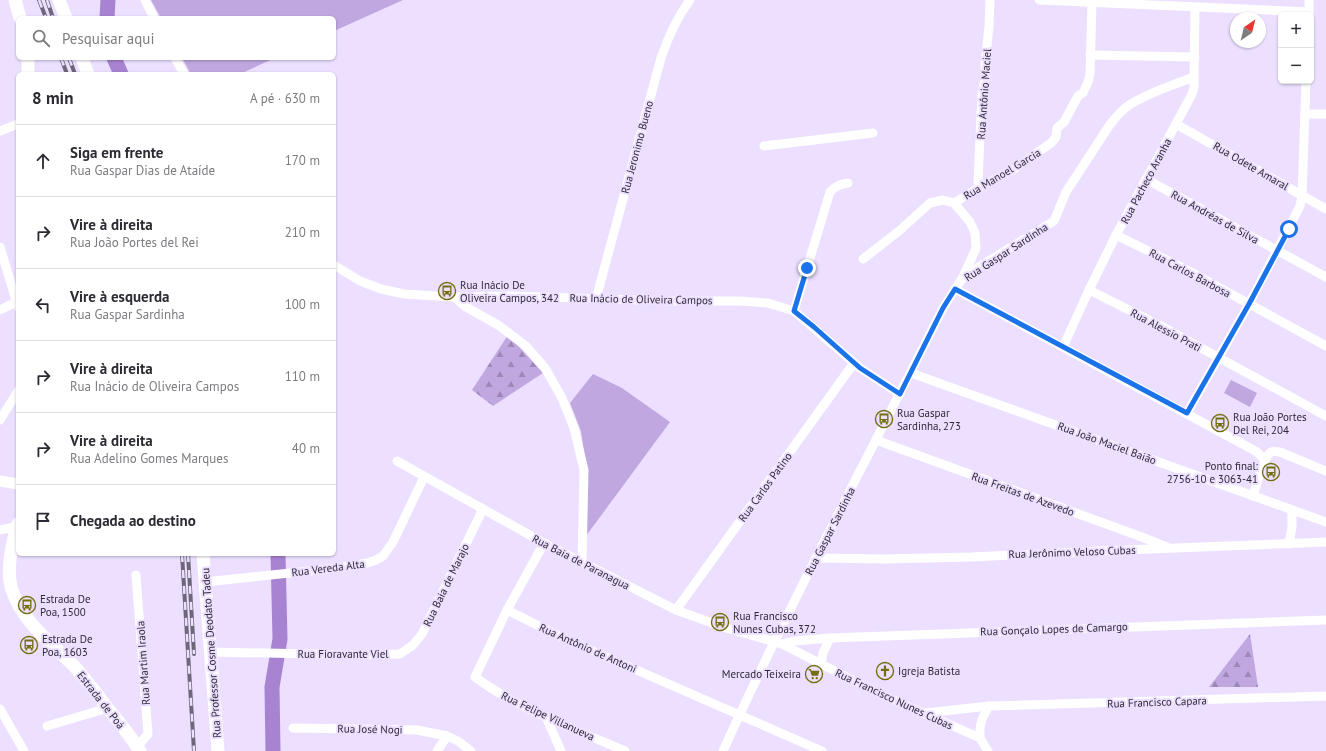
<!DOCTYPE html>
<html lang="pt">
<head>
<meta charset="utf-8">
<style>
	:root { --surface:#fff; --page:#f7f7f7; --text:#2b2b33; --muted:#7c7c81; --line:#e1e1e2 }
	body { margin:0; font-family:"PT Sans",sans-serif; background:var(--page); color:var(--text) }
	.controls { position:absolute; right:12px; top:12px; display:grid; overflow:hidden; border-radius:6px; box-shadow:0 1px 3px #0004 }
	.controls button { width:36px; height:36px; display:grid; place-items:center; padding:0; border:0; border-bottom:1px solid var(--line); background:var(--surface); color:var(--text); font:20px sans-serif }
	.compass { position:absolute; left:1230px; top:12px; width:36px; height:36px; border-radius:50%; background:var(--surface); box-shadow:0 1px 3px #0004; rotate:35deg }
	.stop { position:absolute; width:12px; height:12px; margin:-9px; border:3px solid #1a73e8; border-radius:50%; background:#fff }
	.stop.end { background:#1a73e8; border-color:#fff; box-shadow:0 1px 4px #0008 }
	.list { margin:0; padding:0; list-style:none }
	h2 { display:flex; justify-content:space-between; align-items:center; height:52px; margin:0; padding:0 16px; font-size:17px }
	h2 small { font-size:13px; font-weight:400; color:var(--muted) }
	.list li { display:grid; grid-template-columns:26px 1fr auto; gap:12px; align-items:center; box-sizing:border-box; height:72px; padding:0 16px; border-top:1px solid var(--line) }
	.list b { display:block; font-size:15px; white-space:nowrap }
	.list p { margin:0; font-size:13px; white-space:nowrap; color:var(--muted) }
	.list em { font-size:13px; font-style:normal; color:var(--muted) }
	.icon { flex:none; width:22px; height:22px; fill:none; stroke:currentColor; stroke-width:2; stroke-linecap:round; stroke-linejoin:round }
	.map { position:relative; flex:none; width:1326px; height:751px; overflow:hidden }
	.search { position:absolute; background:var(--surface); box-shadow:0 1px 3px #0004; left:16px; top:16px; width:320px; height:44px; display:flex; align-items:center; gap:10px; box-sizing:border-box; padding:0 14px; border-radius:6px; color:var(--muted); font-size:15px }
	.panel { position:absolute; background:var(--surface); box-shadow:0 1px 3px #0004; left:16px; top:72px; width:320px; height:484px; border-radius:6px }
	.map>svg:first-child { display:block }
</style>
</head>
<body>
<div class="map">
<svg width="1326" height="751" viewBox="0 0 1326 751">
	<defs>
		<pattern id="forest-firs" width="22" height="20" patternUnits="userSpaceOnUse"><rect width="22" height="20" fill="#c0a7e0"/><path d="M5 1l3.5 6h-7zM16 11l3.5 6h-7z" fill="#9c88b6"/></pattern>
	</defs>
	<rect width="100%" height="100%" fill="#ecdfff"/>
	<g fill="#c0a7e0">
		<polygon points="151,0 403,0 334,31 334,18 161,18"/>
		<polygon points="182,58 275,58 240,74 191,74"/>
		<polygon points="593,374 622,388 670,422 586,536 585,458 581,431 570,403"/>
		<polygon points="1231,380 1257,393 1250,407 1224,393"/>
	</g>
	<g fill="url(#forest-firs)">
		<polygon points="508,335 543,373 493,406 472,390"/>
		<polygon points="1250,634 1258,687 1209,687"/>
	</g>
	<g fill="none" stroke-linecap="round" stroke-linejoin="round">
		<g stroke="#a783d1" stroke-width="15">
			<polyline points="107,18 108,0"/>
			<polyline points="114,58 121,74"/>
			<polyline points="273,751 272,687 280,639 278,554"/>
		</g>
		<g stroke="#fff" stroke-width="9">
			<polyline points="145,0 154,18"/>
			<polyline points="1039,0 1309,12"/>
			<polyline points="1309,15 1309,0"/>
			<polyline points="1090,55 1195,57"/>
			<polyline points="175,58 184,74"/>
			<polyline points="1305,114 1326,114"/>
			<polyline points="1176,124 1326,209"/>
			<polyline points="0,131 18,124"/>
			<polyline points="764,146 873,133"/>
			<polyline points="1146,179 1326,277"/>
			<polyline points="980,187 978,181 982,94 986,75 985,65 989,26 990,0"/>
			<polyline points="954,203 980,187 1014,169 1051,143 1056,137 1057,128 1064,122 1078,96 1083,93 1088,82 1090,75 1092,2"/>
			<polyline points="1116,235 1187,270 1326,346"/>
			<polyline points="0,247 18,307"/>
			<polyline points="863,259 899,231 930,203 943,200 954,203 970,222 975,233 976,248 974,253 962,279"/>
			<polyline points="334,265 360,281 381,289 404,294 454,297 512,296 669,301 740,301 768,303 794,311 860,368 900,394"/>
			<polyline points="955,289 1248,447 1257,452 1264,459"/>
			<polyline points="1089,290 1159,325 1326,416"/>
			<polyline points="454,297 466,307 498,325 526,346 545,368 562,398 574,428 584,470 582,562"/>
			<path d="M596 299 661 58C668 38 677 17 690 0"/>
			<polyline points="0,310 16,302"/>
			<path d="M794 311 830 192C835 186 840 184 848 183"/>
			<polyline points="1063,347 1089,290 1116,235 1191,96 1194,88 1194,77 1195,7"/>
			<polyline points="911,373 1326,522"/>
			<polyline points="1187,413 1249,304 1300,206 1302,196 1306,81"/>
			<polyline points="0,420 18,391"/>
			<polyline points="876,440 1139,536 1167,547"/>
			<polyline points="397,461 544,543 676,610 726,628 782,644 878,693 980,738 988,751"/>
			<path d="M1253 496C1256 487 1264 456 1271 452 1274 451 1277 452 1280 452L1326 471"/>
			<polyline points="0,530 18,526"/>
			<polyline points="544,543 507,610 563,638 822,751"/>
			<polyline points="1289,544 1292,527 1292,510"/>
			<polyline points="817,558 884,559 971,557 1099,551 1326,542"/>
			<polyline points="136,575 148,734 137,747"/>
			<polyline points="205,582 338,568 367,563 376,560 383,556 393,542 424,477"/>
			<path d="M507 610 475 677C520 710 574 729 625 751"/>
			<polyline points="676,610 854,363"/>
			<polyline points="782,644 794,641 830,638 1326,620"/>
			<polyline points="210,652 362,655 400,654 413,645 422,634 483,509"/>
			<polyline points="821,664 823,653 830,638"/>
			<polyline points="0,709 24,751"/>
			<polyline points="926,713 989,706 1326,696"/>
			<polyline points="546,717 561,751"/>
			<polyline points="47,726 108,708"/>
			<polyline points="293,728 417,730 447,736 458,741 471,751"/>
			<path d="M980 738C979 724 982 718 989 706"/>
			<polyline points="437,751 447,736"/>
			<path d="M723 751C791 601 869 455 943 308L961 280 977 268 1054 221 1066 192 1109 126C1115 118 1122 109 1131 104 1150 92 1173 85 1194 77"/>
		</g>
		<polyline stroke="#fff" stroke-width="11" points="0,481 18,484"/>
		<g stroke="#fff" stroke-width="13">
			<polyline points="15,0 20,18"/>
			<polyline points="59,0 66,18"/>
			<polyline points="28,58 28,74"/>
			<polyline points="82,58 88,74"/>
			<path d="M18 524C12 543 6 571 12 590 23 623 52 643 75 667 87 681 98 695 109 710 120 723 131 737 140 751"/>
			<polyline points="203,554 218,751"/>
		</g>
		<g stroke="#6e6779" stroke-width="4">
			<g id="rail">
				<polyline points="39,0 46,18"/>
				<polyline points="47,0 53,18"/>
				<polyline points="61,58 67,74"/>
				<polyline points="69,58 75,74"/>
				<polyline points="182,554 194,751"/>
				<polyline points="188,554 194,654"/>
			</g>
		</g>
		<use href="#rail" stroke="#ecdfff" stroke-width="2.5" stroke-dasharray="8" stroke-linecap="butt"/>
	</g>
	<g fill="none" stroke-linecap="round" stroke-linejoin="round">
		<polyline stroke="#1a73e8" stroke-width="5" points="807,268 794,311 814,327 860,368 900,394 943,308 955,289 1187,413 1249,304 1289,229"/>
	</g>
	<defs>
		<g id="bus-ring" transform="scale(0.9)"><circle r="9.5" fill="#ecdfff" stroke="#736e0d" stroke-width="1.5"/><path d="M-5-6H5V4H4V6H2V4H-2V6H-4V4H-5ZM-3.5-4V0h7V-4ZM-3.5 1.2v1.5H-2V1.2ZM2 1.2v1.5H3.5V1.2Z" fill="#736e0d"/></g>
		<g id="church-ring" transform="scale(0.9)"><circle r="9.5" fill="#ecdfff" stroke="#736e0d" stroke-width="1.5"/><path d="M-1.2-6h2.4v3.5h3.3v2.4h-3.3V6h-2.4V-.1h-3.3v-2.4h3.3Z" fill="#736e0d"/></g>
		<g id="supermarket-ring" transform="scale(0.9)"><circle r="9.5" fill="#ecdfff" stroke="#736e0d" stroke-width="1.5"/><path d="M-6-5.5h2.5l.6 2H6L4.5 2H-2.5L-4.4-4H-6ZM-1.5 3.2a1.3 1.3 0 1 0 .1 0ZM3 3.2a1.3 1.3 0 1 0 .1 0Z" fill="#736e0d"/></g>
	</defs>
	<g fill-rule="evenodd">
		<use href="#bus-ring" x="447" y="291"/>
		<use href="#bus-ring" x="884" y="419"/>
		<use href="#bus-ring" x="1220" y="423"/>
		<use href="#bus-ring" x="1271" y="472"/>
		<use href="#bus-ring" x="27" y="605"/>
		<use href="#bus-ring" x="720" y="622"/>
		<use href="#bus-ring" x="29" y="645"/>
		<use href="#church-ring" x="885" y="671"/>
		<use href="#supermarket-ring" x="814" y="674"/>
	</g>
	<g text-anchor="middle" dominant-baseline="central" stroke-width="4" stroke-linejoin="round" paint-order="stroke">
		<g font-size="11" fill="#2f2a36" stroke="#ecdfff">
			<text transform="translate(984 94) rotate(-86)">Rua Antônio Maciel</text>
			<text transform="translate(637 147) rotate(-75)">Rua Jeronimo Bueno</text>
			<text transform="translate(1251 166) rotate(30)">Rua Odete Amaral</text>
			<text transform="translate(1002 174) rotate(-31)">Rua Manoel Garcia</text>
			<text transform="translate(1146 181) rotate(-62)">Rua Pacheco Aranha</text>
			<text transform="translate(1215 217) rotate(29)">Rua Andréas de Silva</text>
			<text transform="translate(1006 252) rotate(-33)">Rua Gaspar Sardinha</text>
			<text transform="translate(1190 273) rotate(28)">Rua Carlos Barbosa</text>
			<text transform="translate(641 299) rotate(1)">Rua Inácio de Oliveira Campos</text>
			<text transform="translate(1166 330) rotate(28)">Rua Alessio Prati</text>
			<text transform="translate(1107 443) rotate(20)">Rua João Maciel Baião</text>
			<text transform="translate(765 487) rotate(-54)">Rua Carlos Patino</text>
			<text transform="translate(1023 494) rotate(20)">Rua Freitas de Azevedo</text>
			<text transform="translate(830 531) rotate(-63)">Rua Gaspar Sardinha</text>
			<text transform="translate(1072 552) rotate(-2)">Rua Jerônimo Veloso Cubas</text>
			<text transform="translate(581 562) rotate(27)">Rua Baia de Paranagua</text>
			<text transform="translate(328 568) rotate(-7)">Rua Vereda Alta</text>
			<text transform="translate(446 585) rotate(-64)">Rua Baia de Marajo</text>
			<text transform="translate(1054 629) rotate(-2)">Rua Gonçalo Lopes de Camargo</text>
			<text transform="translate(588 648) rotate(24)">Rua Antônio de Antoni</text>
			<text transform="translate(211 653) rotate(-94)">Rua Professor Cosme Deodato Tadeu</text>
			<text x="343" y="654">Rua Fioravante Viel</text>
			<text transform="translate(143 663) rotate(-94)">Rua Martim Iraola</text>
			<text transform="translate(894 699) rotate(25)">Rua Francisco Nunes Cubas</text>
			<text transform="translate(101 700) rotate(52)">Estrada de Poá</text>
			<text transform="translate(1157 702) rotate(-2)">Rua Francisco Capara</text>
			<text transform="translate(548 716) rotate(25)">Rua Felipe Villanueva</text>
			<text transform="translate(370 729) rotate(1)">Rua José Nogi</text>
		</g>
		<g font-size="11" fill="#2f2a36" stroke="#ecdfff" text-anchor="start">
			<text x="460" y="285">Rua Inácio De<tspan x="460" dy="13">Oliveira Campos, 342</tspan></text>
			<text x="897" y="413">Rua Gaspar<tspan x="897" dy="13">Sardinha, 273</tspan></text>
			<text x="1233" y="417">Rua João Portes<tspan x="1233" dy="13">Del Rei, 204</tspan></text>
			<text x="1258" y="466" text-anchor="end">Ponto final:<tspan x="1258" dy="13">2756-10 e 3063-41</tspan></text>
			<text x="40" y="599">Estrada De<tspan x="40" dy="13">Poa, 1500</tspan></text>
			<text x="733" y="616">Rua Francisco<tspan x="733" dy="13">Nunes Cubas, 372</tspan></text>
			<text x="42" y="639">Estrada De<tspan x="42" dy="13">Poa, 1603</tspan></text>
			<text x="898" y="671">Igreja Batista</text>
			<text x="801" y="674" text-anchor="end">Mercado Teixeira</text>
		</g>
	</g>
</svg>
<div class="controls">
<button>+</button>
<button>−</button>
</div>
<svg class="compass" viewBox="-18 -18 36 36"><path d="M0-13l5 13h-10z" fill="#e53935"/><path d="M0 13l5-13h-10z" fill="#7c7c81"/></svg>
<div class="stop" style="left:1289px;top:229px"></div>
<div class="stop end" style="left:807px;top:268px"></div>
<div class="search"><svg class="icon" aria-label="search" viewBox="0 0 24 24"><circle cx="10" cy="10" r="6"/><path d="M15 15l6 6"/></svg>Pesquisar aqui</div>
<section class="panel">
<h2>8 min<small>A pé · 630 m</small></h2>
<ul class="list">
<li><svg class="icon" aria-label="ahead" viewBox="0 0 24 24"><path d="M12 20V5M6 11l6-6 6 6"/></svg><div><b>Siga em frente</b><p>Rua Gaspar Dias de Ataíde</p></div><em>170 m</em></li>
<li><svg class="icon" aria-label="right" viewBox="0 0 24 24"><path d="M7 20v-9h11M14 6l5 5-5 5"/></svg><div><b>Vire à direita</b><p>Rua João Portes del Rei</p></div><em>210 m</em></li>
<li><svg class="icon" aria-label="left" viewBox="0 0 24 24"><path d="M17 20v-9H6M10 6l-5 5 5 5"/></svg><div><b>Vire à esquerda</b><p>Rua Gaspar Sardinha</p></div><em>100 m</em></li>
<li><svg class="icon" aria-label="right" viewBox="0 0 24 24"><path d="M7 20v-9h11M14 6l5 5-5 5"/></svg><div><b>Vire à direita</b><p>Rua Inácio de Oliveira Campos</p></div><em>110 m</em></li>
<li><svg class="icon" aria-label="right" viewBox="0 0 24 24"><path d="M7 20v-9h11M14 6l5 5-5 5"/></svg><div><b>Vire à direita</b><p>Rua Adelino Gomes Marques</p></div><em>40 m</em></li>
<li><svg class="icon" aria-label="arrive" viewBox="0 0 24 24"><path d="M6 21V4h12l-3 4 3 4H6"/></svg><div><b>Chegada ao destino</b></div></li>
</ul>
</section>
</div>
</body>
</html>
